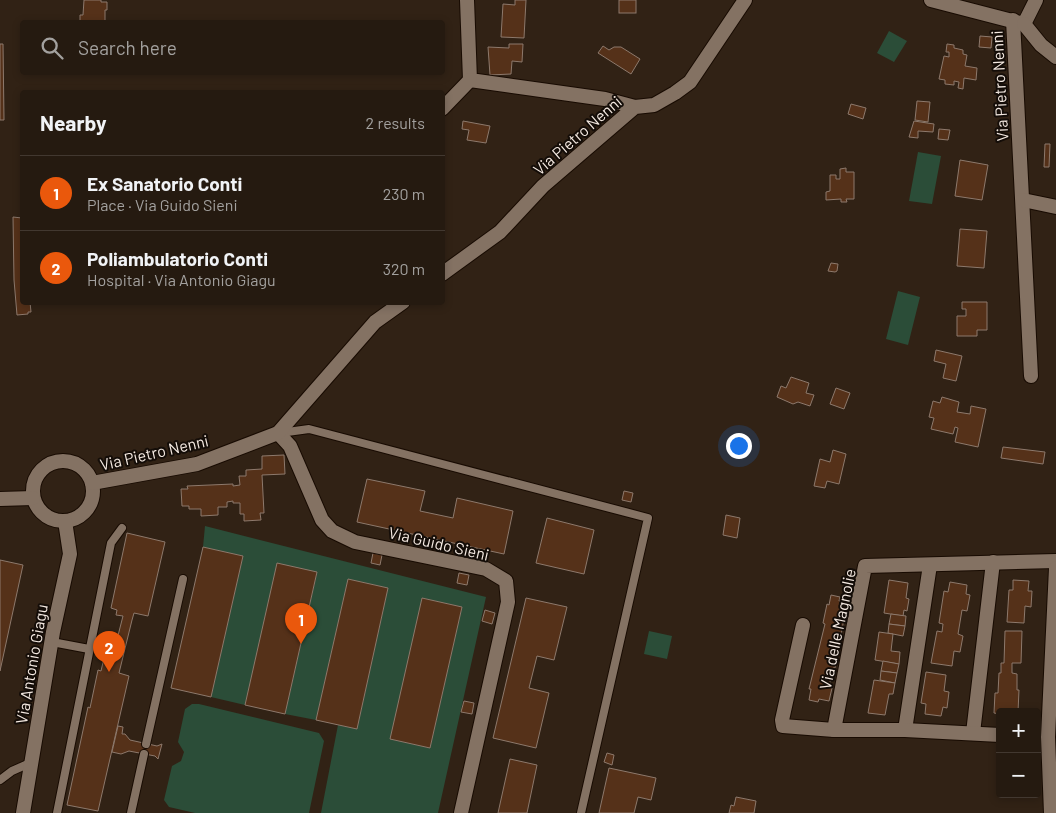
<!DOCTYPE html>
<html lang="en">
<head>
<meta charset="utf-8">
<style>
	:root { --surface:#251a10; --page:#31271e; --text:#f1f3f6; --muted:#a3a19f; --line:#423830; --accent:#ea580c }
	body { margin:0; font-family:Barlow,sans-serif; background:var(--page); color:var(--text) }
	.controls { position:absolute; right:15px; bottom:15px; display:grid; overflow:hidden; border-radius:5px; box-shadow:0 2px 8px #0003 }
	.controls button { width:45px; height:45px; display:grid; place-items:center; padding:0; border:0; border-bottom:1px solid var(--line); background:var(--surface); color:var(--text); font:25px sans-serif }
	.you { position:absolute; left:738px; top:445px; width:18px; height:18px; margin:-12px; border:4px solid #fff; border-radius:50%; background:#1a73e8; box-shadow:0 0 0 8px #1a73e833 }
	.badge { display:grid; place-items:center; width:32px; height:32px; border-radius:50%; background:var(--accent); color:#fff; font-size:16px; font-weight:700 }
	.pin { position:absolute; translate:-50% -41px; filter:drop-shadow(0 1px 2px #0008) }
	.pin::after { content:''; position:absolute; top:26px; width:18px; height:15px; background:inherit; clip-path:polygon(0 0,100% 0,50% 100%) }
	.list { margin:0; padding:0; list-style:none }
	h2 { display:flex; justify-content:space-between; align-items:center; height:65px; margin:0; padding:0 20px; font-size:21px }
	h2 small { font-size:16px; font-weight:400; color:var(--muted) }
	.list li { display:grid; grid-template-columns:32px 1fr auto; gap:15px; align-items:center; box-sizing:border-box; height:75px; padding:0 20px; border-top:1px solid var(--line) }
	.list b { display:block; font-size:19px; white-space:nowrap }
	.list p { margin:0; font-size:16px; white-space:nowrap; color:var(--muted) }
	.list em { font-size:16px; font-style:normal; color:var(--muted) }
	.icon { flex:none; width:28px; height:28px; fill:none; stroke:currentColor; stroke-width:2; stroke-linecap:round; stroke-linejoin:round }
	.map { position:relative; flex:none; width:1056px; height:813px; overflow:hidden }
	.search { position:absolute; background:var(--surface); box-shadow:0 2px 8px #0003; left:20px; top:20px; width:425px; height:55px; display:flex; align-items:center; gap:12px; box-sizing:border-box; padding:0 18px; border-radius:5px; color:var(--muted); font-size:19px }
	.panel { position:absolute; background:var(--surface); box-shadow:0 2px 8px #0003; left:20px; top:90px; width:425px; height:215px; border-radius:5px }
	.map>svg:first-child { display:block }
</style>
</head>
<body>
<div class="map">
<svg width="1056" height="813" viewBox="0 0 1056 813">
	<rect width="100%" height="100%" fill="#312215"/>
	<g fill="#2b4d38" fill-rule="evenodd">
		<polygon points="889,31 907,41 894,62 877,53"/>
		<polygon points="918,152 941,156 932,204 909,201"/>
		<polygon points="898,291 920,297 908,345 886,339"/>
		<path d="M205 526 486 597 438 813H321L338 725 357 729 388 588 348 579 316 720 285 714 317 573 278 564 245 705 211 697 243 556 203 547ZM422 598 462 607 430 748 391 739Z"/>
		<polygon points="649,631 672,636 667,659 644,654"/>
		<polygon points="192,704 199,704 319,733 324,741 309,813 195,813 169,807 164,800 172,766 181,761 184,752 178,742 185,709"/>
	</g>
	<g fill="#553119" stroke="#8d796c">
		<polygon points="84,0 101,0 101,2 107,2 107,10 105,10 105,22 80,22 80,15 83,15"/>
		<polygon points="515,0 526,0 524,38 501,37 503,4 515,5"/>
		<rect x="619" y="0" width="17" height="13"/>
		<polygon points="980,36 992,37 991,48 979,47"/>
		<polygon points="0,44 3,44 4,120 0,120"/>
		<polygon points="509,44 523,44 522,62 512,61 511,74 490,75 488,47 509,48"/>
		<polygon points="947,44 954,45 954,48 963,50 963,54 967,55 965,66 977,68 976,80 964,78 963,89 958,88 959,82 954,81 954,85 945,84 945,80 939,79 944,56 949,57 949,52 946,52"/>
		<polygon points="603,46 609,50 614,47 621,47 640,59 631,74 598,53"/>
		<polygon points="917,101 930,102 928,122 915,120"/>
		<polygon points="851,104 866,108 863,119 848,114"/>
		<polygon points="463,121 490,126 486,143 467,140 469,130 462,129"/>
		<polygon points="914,121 934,124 933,132 918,131 918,138 909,137"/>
		<polygon points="939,129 950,130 948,140 938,139"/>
		<polygon points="1045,144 1050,144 1049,167 1044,167"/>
		<polygon points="960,160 988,165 982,200 955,196"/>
		<polygon points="846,168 846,172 854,172 854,199 846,199 847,202 841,202 841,199 826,200 826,192 830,191 830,175 836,175 836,179 840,179 840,169"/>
		<polygon points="13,217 22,218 22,302 30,302 31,312 28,312 28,314 17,315 14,280"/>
		<polygon points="960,229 987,231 984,268 957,266"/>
		<polygon points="831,263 838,264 837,271 835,272 828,271"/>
		<polygon points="962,302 987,302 987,330 977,330 977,336 957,336 957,316 966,316 966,309 962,309"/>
		<polygon points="936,350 962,356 956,381 943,378 946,364 934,361"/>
		<polygon points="791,377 809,383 806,393 814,395 810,406 798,402 793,404 777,397 781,386 786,388"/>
		<polygon points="836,388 850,393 844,409 830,404"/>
		<polygon points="942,397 959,402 957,412 970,414 971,406 986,409 978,447 955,442 958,428 955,427 953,434 931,429 934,418 929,417 933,401 940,403"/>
		<polygon points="1003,447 1045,452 1043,464 1001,458"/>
		<polygon points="833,450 846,454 839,484 827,481 825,488 814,486 820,459 830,462"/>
		<polygon points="284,455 285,474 262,475 264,513 260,513 261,520 244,521 244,514 240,514 240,503 233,503 233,501 227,502 227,507 218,507 218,515 201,516 201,509 189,509 189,506 182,506 181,489 188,489 187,486 233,484 233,486 240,485 239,476 246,476 246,470 262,469 262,456"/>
		<polygon points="367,479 425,491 420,511 453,518 457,498 513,511 504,554 357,522"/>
		<polygon points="624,491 633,493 631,502 622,500"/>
		<polygon points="726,515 740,518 737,538 723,535"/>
		<polygon points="547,518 594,530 584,574 536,563"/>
		<polygon points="127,533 165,542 148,616 134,613 132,620 119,673 129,676 98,811 67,805 88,707 90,708 98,670 101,671 105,654 113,655 123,616 116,615 117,610 111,608"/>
		<polygon points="203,547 243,556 211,697 171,688"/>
		<polygon points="373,553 382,555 380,565 371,563"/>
		<polygon points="0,560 23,565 0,671"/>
		<polygon points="277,563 317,572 285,714 245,705"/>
		<polygon points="459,573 469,575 467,585 457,583"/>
		<polygon points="348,579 388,588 357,729 316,720"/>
		<polygon points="889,580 908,583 906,598 909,599 907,611 904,610 903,616 884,613"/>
		<polygon points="1013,580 1029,581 1028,591 1032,591 1031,607 1025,606 1024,623 1007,622 1009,590 1013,590"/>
		<polygon points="950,582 967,585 966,594 970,595 967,611 962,610 958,634 963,636 960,652 954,651 952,666 931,663 937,631 942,632 943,624 939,623 944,591 948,592"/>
		<polygon points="831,595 840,597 839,601 849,603 847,613 845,613 835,668 833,668 829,687 832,688 829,701 819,699 818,702 809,700 811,689 809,689 825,624 823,623 827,604 829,605"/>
		<polygon points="422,598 462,607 430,748 390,739"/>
		<polygon points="526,598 567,607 554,660 537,656 529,688 549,693 536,748 493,738"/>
		<polygon points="485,610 495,613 492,624 482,621"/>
		<polygon points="891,614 906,616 905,626 889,624"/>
		<polygon points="889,624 905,626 903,636 888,633"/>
		<polygon points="1005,631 1022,631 1021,663 1012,663 1012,673 1017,674 1017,690 1019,690 1018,712 1000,712 1000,714 994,713 995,693 998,693 999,673 1001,673 1001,663 1004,663"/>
		<polygon points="879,632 893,634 891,651 900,652 899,664 875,660"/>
		<polygon points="883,661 899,664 897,673 881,671"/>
		<polygon points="881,671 897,673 895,683 880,680"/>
		<polygon points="926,672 946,675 944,691 949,692 947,708 943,707 941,716 925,714 926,704 921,703"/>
		<polygon points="874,680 895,683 893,694 889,694 885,715 868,713"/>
		<polygon points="464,701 474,703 472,714 461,712"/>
		<polygon points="118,726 123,727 122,734 125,734 130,740 157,746 162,744 158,759 155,756 129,751 121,754 112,752"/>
		<polygon points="607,753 614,755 612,765 604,762"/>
		<polygon points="510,759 537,765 527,813 498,813"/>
		<polygon points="609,768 656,778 651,800 638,797 634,813 599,813"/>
		<polygon points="736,797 756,801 754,813 729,813 731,805 734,806"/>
	</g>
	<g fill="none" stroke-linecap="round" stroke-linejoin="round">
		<g stroke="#180b02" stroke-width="10">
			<g id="service">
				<polyline points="280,433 309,429 648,518 581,813"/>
				<polyline points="52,642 89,649"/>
				<polyline points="146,744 183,579"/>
				<polyline points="0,780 12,771 30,763"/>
				<polyline points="57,813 111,543 122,528"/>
				<polyline points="131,813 144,754"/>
			</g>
		</g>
		<g stroke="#180b02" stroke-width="16">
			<g id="minor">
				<polyline points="467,0 470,80 605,99 635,107"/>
				<polyline points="931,0 1024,24 1036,0"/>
				<polyline points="1013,20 1031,376"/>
				<polyline points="1024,24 1041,45 1056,57"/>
				<polyline points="442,109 470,80"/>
				<polyline points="1023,200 1056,207"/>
				<polyline points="442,274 500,232 543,186 635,107 654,105 675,93 690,82 745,0"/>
				<polyline points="278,433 290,446 322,520 332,531 355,542 486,569 506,581 508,602 461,813"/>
				<circle cx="63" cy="491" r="30"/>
				<polyline points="92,483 197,464 278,433 375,322 403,302"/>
				<polyline points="0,499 33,498"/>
				<polyline points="803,625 782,720 783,726 834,730"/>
				<polyline points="905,730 930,565"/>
				<polyline points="973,733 993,562"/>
				<polyline points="1000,735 905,730 834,730 865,566 1056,561"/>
				<polyline points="23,813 53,632 70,554 65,521"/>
				<polyline points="1051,813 1048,737 1056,568"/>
			</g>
		</g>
		<use href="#service" stroke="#847263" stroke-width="8"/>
		<use href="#minor" stroke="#847263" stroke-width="14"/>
	</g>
	<g text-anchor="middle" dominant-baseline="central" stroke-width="4" stroke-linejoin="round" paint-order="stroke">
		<g font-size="16" fill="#f5eae2" stroke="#140d08">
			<text transform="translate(999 86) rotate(-93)">Via Pietro Nenni</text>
			<text transform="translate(577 135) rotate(-41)">Via Pietro Nenni</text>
			<text transform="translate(154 452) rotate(-13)">Via Pietro Nenni</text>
			<text transform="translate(439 543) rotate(13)">Via Guido Sieni</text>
			<text transform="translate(837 629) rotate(-78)">Via delle Magnolie</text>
			<text transform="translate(31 664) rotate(-80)">Via Antonio Giagu</text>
		</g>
	</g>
</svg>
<div class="controls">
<button>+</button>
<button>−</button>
</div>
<div class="you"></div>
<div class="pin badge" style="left:301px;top:644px">1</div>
<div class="pin badge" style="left:109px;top:672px">2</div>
<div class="search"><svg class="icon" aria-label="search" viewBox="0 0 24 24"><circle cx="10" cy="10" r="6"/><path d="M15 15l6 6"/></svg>Search here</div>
<section class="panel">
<h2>Nearby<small>2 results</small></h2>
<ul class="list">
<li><span class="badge">1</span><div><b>Ex Sanatorio Conti</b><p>Place · Via Guido Sieni</p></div><em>230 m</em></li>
<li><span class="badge">2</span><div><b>Poliambulatorio Conti</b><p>Hospital · Via Antonio Giagu</p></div><em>320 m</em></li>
</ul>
</section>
</div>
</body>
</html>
